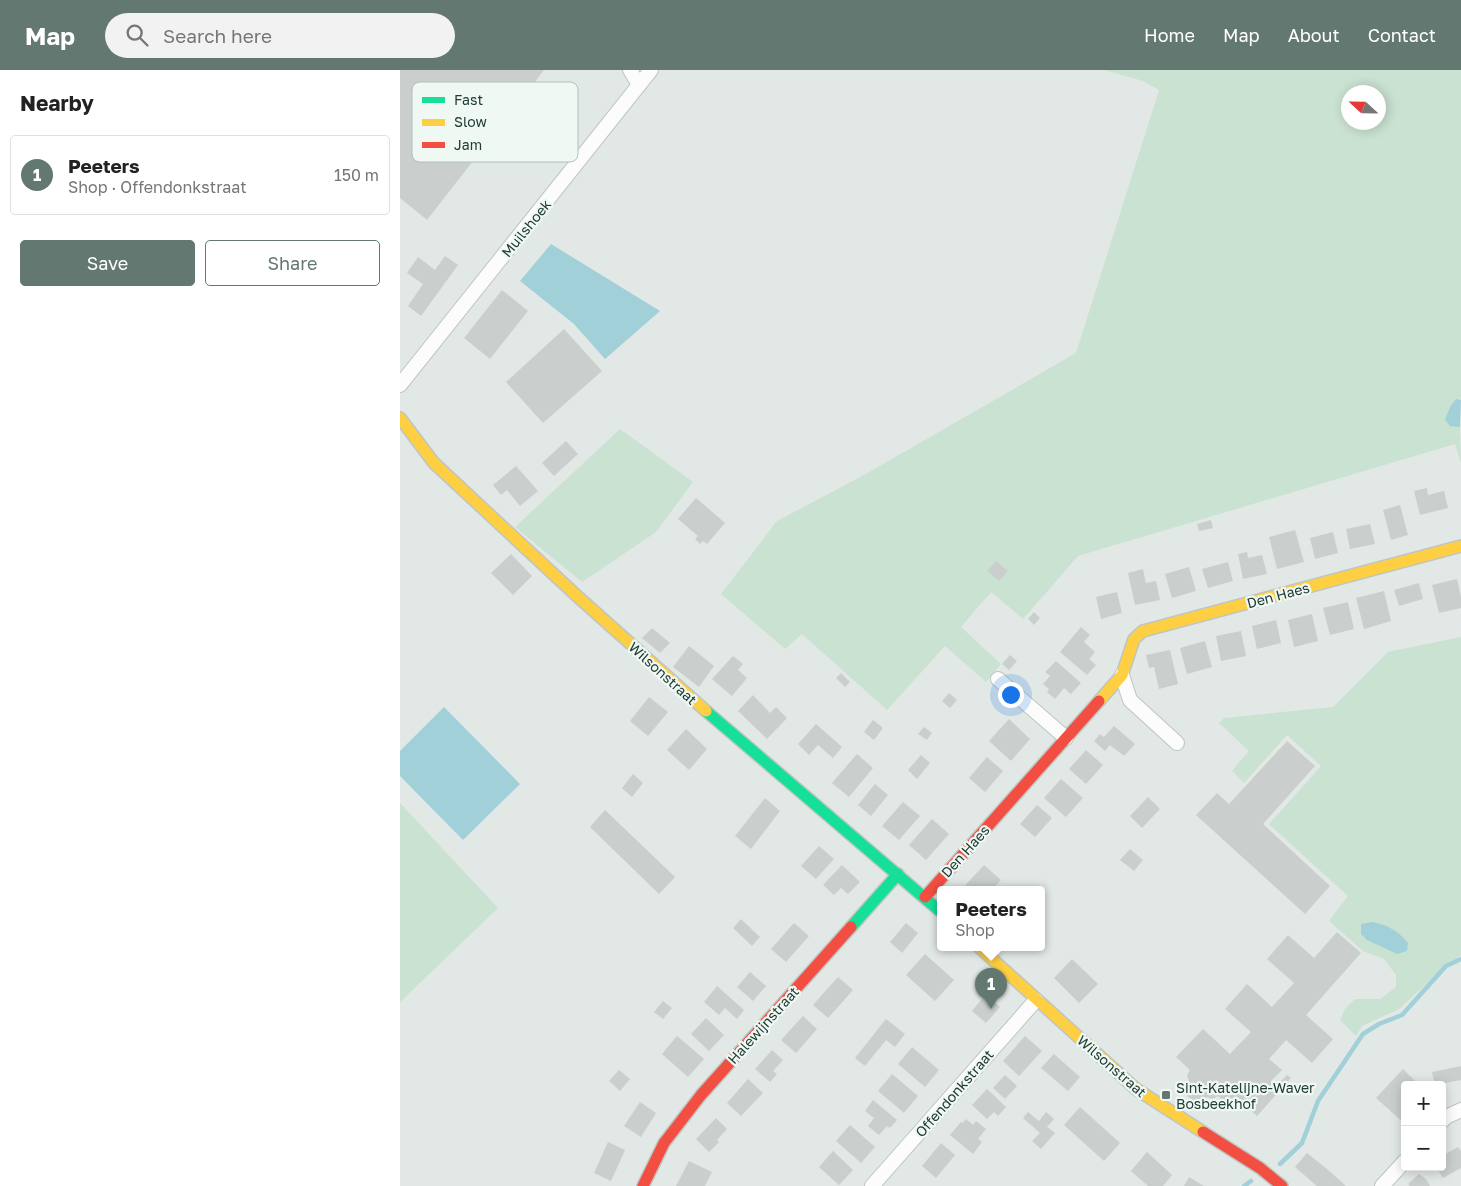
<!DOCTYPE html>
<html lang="en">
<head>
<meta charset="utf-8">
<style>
	:root { --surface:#fff; --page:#f2f2f2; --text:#222; --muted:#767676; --line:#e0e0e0; --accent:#647872 }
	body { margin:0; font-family:"Golos Text",sans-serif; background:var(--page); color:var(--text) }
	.controls { position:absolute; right:15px; bottom:15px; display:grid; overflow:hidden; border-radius:5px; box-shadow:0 2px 12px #0003 }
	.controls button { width:45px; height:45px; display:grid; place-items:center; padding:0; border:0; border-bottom:1px solid var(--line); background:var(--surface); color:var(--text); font:25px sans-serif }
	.compass { position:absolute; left:941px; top:15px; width:45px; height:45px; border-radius:50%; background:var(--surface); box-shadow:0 2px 12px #0003; rotate:292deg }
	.you { position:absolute; left:610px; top:624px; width:18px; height:18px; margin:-12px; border:4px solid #fff; border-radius:50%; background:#1a73e8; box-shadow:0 0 0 8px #1a73e833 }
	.badge { display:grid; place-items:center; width:32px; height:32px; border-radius:50%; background:var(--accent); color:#fff; font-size:16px; font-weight:700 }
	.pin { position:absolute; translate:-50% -41px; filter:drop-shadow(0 1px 2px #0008) }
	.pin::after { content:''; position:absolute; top:26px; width:18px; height:15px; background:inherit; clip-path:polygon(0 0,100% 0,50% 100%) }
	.popup { position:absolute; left:537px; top:816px; width:108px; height:65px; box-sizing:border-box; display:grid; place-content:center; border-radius:5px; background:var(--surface); filter:drop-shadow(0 1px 4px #0005); font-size:16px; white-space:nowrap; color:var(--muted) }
	.popup b { font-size:19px; color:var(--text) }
	.popup::after { content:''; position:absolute; left:50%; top:100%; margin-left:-10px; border:10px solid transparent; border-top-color:var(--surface) }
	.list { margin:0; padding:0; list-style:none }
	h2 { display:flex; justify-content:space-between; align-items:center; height:65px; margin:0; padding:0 20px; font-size:21px }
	h2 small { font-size:16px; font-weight:400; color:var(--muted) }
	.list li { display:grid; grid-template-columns:32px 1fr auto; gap:15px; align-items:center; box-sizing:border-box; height:80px; margin:0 10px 10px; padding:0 10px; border:1px solid var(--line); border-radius:5px }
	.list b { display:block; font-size:19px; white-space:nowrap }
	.list p { margin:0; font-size:16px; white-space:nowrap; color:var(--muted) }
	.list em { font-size:16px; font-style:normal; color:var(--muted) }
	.actions { display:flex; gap:10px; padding:15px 20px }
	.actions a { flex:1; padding:11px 0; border:1px solid var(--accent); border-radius:5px; text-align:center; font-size:18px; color:var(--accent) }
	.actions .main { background:var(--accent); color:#fff }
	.icon { flex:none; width:28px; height:28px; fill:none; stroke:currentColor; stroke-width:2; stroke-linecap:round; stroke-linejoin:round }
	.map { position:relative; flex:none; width:1061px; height:1116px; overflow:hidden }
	header { display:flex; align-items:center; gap:30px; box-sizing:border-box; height:70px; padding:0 25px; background:var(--accent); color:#fff }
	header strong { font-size:24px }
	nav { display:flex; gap:28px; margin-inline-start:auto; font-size:18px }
	.search { width:350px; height:45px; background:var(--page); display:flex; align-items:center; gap:12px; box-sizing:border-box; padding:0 18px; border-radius:28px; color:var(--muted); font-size:19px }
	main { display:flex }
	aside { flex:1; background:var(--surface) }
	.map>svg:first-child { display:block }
</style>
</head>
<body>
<header>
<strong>Map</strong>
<div class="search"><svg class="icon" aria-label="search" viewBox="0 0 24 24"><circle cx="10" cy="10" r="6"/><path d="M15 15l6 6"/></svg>Search here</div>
<nav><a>Home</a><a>Map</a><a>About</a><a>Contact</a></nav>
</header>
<main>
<aside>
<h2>Nearby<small></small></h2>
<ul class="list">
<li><span class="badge">1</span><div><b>Peeters</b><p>Shop · Offendonkstraat</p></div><em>150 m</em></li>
</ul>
<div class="actions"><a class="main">Save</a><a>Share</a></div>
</aside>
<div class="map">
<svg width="1061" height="1116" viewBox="0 0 1061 1116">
	<rect width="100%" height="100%" fill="#e2e8e5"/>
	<g fill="#cae2d2" fill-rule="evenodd">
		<path d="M704 0H1061V330L1059 329 1061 393 1055 374 678 486 623 549 591 522 561 557 601 594 586 612 545 576 487 640 402 564 385 579 321 524 377 451 464 405 676 283 759 20 743 11ZM948 22H978V52H948Z"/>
		<polygon points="220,359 293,412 256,462 182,512 115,457"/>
		<polygon points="1061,567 1061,885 1046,896 999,939 962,956 956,966 940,950 945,939 955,929 980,929 996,917 996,905 984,889 963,881 929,851 948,826 869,754 921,696 887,665 844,713 832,701 849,681 819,653 824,648 933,637 988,582"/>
		<polygon points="0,733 98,838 0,932"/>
	</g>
	<g fill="#a1d0d8">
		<polygon points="151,174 260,241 205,289 174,254 120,211"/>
		<polygon points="1056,329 1061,330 1060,357 1050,356 1045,350 1050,337"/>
		<polygon points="44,637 120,714 63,770 0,706 0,681"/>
		<path d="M972 852C988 855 998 861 1008 873L1007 881 997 884 967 870 961 864V854Z"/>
	</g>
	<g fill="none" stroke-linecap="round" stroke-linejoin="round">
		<g stroke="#a1d0d8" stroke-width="4.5">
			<polyline points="880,1094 902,1073 918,1031 963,964 979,954 1002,945 1046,896 1061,889"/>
			<polyline points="844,1116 851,1111"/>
		</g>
	</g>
	<g fill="#cacfcd">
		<polygon points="0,0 144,0 27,150 0,128"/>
		<polygon points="45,186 58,195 21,246 8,236 23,214 7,203 18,187 35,200"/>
		<polygon points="102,220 128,241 90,289 64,268"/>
		<polygon points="164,259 202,301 143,353 106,312"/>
		<polygon points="166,371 178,384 154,406 142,393"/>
		<polygon points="116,396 138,421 120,436 107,420 101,425 93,415"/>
		<polygon points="1027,418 1028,425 1044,421 1048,438 1020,445 1014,421"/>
		<polygon points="296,428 325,453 307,474 303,471 300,474 295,469 298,466 278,449"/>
		<polygon points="1000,435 1008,465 991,470 983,440"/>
		<polygon points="811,450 813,458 799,461 797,454"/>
		<polygon points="970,454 975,474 950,479 946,459"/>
		<polygon points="895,460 904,492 877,499 869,467"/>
		<polygon points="933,462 938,483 915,489 910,468"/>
		<polygon points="847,482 848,488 862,485 867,504 843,509 838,484"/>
		<polygon points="111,484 132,506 113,525 91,503"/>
		<polygon points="596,491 608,501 599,511 587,501"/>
		<polygon points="828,492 833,511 808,518 802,499"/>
		<polygon points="789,497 796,521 772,528 765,504"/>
		<polygon points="743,499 746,513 756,511 760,530 735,535 728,503"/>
		<polygon points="1057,509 1061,527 1061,538 1039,543 1032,515"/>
		<polygon points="1019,513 1023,529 999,536 994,520"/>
		<polygon points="984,521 991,551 964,559 956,528"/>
		<polygon points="717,522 722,543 701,549 696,527"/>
		<polygon points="948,532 954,559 930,565 923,538"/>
		<polygon points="634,542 640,548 634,555 628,549"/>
		<polygon points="912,544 918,571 894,577 888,550"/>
		<polygon points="876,550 881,573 857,579 852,556"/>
		<polygon points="681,557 690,565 684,572 695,582 689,589 696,595 687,605 660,582"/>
		<polygon points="252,558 270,573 260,583 242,568"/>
		<polygon points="841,561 846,586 821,591 816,566"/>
		<polygon points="805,571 812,597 787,604 780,578"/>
		<polygon points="289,576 314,596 299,617 273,597"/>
		<polygon points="770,580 778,614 759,619 754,597 749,598 746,585"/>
		<polygon points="610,585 617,591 609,600 602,594"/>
		<polygon points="333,586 343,594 338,600 347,608 332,626 312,609"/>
		<polygon points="656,591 681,613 671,624 664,618 655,629 647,622 649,619 643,614 650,606 645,602"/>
		<polygon points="441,603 450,612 445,617 436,608"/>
		<polygon points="549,623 557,630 550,638 542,631"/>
		<polygon points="353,625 370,643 376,637 387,648 367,669 338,641"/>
		<polygon points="249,627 268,642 248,666 230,651"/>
		<polygon points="609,649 630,669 611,691 589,671"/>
		<polygon points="473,650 483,658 474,670 464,662"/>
		<polygon points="416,654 442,677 433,688 418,675 409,685 398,674"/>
		<polygon points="714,656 735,674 724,686 710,675 705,681 694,671 700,664 704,667"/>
		<polygon points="524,657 532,663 527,670 518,664"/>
		<polygon points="286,659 307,679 289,700 267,680"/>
		<polygon points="887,671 915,696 863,754 930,816 905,844 796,745 817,723 829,734"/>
		<polygon points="686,680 703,695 686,714 669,699"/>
		<polygon points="457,684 473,698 449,727 432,713"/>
		<polygon points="521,685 530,693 517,709 508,700"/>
		<polygon points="587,687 603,701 585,722 569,708"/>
		<polygon points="233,704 243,713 232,727 222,718"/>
		<polygon points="661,709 683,728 666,747 644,728"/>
		<polygon points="475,714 488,725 471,746 458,735"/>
		<polygon points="748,727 760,739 742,758 730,746"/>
		<polygon points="365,728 380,741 351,779 335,766"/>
		<polygon points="503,732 520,746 499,770 482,756"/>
		<polygon points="637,735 652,748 635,767 620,754"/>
		<polygon points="205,740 275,807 259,824 190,757"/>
		<polygon points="532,749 549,764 526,790 509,775"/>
		<polygon points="419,776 434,789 416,809 401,796"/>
		<polygon points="730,779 743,790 734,801 720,790"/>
		<polygon points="442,795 460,812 448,824 441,818 434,825 423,815"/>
		<polygon points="584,795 601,810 592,820 561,820"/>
		<polygon points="341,849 360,867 352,876 333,858"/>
		<polygon points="394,853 409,866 386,892 371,879"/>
		<polygon points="506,853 518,863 502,883 490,872"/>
		<polygon points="937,862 961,883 906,945 933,969 912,993 886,970 869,989 882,1000 871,1011 876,1016 887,1005 891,1008 857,1046 839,1030 832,1038 818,1026 813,1029 807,1027 801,1034 797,1030 794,1032 785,1024 787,1022 783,1018 789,1011 787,1005 790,1000 776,987 803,959 830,984 851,962 825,939 847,914 872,937 894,913 867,889 888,865 914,888"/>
		<polygon points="525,884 554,910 535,931 506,905"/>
		<polygon points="672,889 698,914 679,933 654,908"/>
		<polygon points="350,902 366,916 353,931 337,917"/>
		<polygon points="438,907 453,920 428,948 413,935"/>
		<polygon points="317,916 344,940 337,949 325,938 319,945 304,932"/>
		<polygon points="586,924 600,937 586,953 572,941"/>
		<polygon points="263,931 272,938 263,949 254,942"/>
		<polygon points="403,946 417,959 396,983 381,970"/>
		<polygon points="306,948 324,965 309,981 291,964"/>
		<polygon points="486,949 505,964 495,977 486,970 465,996 455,988"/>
		<polygon points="277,966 304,989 288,1007 262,984"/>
		<polygon points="625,966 642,981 619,1006 603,991"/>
		<polygon points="512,977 539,1000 525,1017 498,994"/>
		<polygon points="372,980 383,990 373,1001 377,1004 370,1012 355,999"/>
		<polygon points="654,984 680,1007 668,1021 641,998"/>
		<polygon points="1061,996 1061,1010 1035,1015 1032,1002"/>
		<polygon points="1003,999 1019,1015 1005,1015 1005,1027 1001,1031 1005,1034 1005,1054 976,1028"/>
		<polygon points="219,1000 230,1009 220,1021 209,1011"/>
		<polygon points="492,1004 518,1026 504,1043 478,1021"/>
		<polygon points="605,1005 617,1016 605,1029 593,1018"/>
		<polygon points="348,1009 363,1023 341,1046 327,1033"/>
		<polygon points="587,1019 606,1037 598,1046 594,1042 587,1049 572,1035"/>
		<polygon points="473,1030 497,1050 490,1058 487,1056 479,1065 468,1056 474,1048 465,1041"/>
		<polygon points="240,1032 256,1043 241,1067 224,1056"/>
		<polygon points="680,1037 720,1073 704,1091 664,1055"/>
		<polygon points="628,1042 639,1051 646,1042 654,1049 647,1057 655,1063 641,1079 632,1071 640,1063 623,1048"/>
		<polygon points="316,1048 327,1059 317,1070 319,1072 309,1082 296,1069"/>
		<polygon points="566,1049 573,1055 576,1051 586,1059 578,1069 582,1072 573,1084 550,1065 561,1052 563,1053"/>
		<polygon points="450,1055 475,1077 461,1093 436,1071"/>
		<polygon points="208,1072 225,1080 211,1111 194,1103"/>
		<polygon points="541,1073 555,1085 536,1108 522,1096"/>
		<polygon points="1058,1077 1061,1081 1061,1098 1043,1108 1036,1097 1042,1097 1042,1086"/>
		<polygon points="433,1081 453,1100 439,1115 419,1097"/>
		<polygon points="747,1082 772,1105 763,1116 748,1116 731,1101"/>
		<polygon points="907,1083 927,1099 946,1116 917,1116 895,1097"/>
		<polygon points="289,1091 312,1102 305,1116 276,1116"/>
		<polygon points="1019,1104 1026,1109 1030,1116 1010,1116 1008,1114"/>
		<polygon points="789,1107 804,1116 784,1116"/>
	</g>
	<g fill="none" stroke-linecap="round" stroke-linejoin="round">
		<g stroke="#bfc5c2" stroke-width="16">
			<g id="street">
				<polyline points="230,0 239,15"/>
				<polyline points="0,315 251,0"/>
				<polyline points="722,605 730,630 777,673"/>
				<polyline points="598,609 666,668"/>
				<polyline points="1042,1051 1046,1047 1061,1040"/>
				<polyline points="472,1116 636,930"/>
				<polyline points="982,1116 1005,1091"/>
			</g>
		</g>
		<g stroke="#bec6c3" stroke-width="14">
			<g id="fast">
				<polyline points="306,641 541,842"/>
				<polyline points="451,857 498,804"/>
			</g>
		</g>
		<g stroke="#bec6c3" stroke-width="14">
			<g id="slow">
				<polyline points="0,348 34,393 177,526 306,641"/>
				<polyline points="699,631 722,605 734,569 743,561 1061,476"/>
				<polyline points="580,878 736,1019 803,1062"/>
			</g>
		</g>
		<g stroke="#bec6c3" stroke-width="14">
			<g id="jam">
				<polyline points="525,827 699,631"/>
				<polyline points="803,1062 860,1098 882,1116"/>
				<polyline points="243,1116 264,1073 301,1025 451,857"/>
			</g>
		</g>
		<use href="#street" stroke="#fbfcfb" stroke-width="14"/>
		<use href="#fast" stroke="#16e098" stroke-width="11"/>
		<use href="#slow" stroke="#ffcf43" stroke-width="11"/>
		<use href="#jam" stroke="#f24e42" stroke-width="11"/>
	</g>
	<rect fill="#647872" stroke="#f0f8f4" stroke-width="2" x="761" y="1020" width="10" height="10" rx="2.5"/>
	<g text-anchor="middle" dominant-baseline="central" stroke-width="4.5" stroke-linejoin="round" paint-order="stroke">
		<g font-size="14" fill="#203c34" stroke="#f0f8f4">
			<text transform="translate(126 158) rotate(-51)">Muilshoek</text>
			<text transform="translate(878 525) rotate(-15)">Den Haes</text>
			<text transform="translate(263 603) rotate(42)">Wilsonstraat</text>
			<text transform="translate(565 781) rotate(-48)">Den Haes</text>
			<text transform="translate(363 955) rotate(-48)">Halewijnstraat</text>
			<text transform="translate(712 996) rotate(41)">Wilsonstraat</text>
			<text transform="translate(554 1023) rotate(-49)">Offendonkstraat</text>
		</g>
		<g font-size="14" fill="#203c34" stroke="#f0f8f4" text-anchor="start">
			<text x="776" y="1017">Sint-Katelijne-Waver<tspan x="776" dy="16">Bosbeekhof</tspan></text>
		</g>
	</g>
	<rect x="12" y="12" width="166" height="80" rx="8" fill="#f0f8f4" stroke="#b2c0ba" stroke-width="1"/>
	<rect x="22" y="27" width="23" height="6" fill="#16e098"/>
	<rect x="22" y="49" width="23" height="7" fill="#ffcf43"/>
	<rect x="22" y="72" width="23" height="6" fill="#f24e42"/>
	<g font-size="14" fill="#203c34">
		<text x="54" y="35">Fast</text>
		<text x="54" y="57">Slow</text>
		<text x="54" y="80">Jam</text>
	</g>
</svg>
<div class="controls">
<button>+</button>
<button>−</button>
</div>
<svg class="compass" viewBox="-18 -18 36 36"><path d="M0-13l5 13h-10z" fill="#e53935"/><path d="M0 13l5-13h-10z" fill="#767676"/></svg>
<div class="you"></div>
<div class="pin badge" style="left:591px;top:939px">1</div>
<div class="popup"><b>Peeters</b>Shop</div>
</div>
</main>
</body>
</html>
